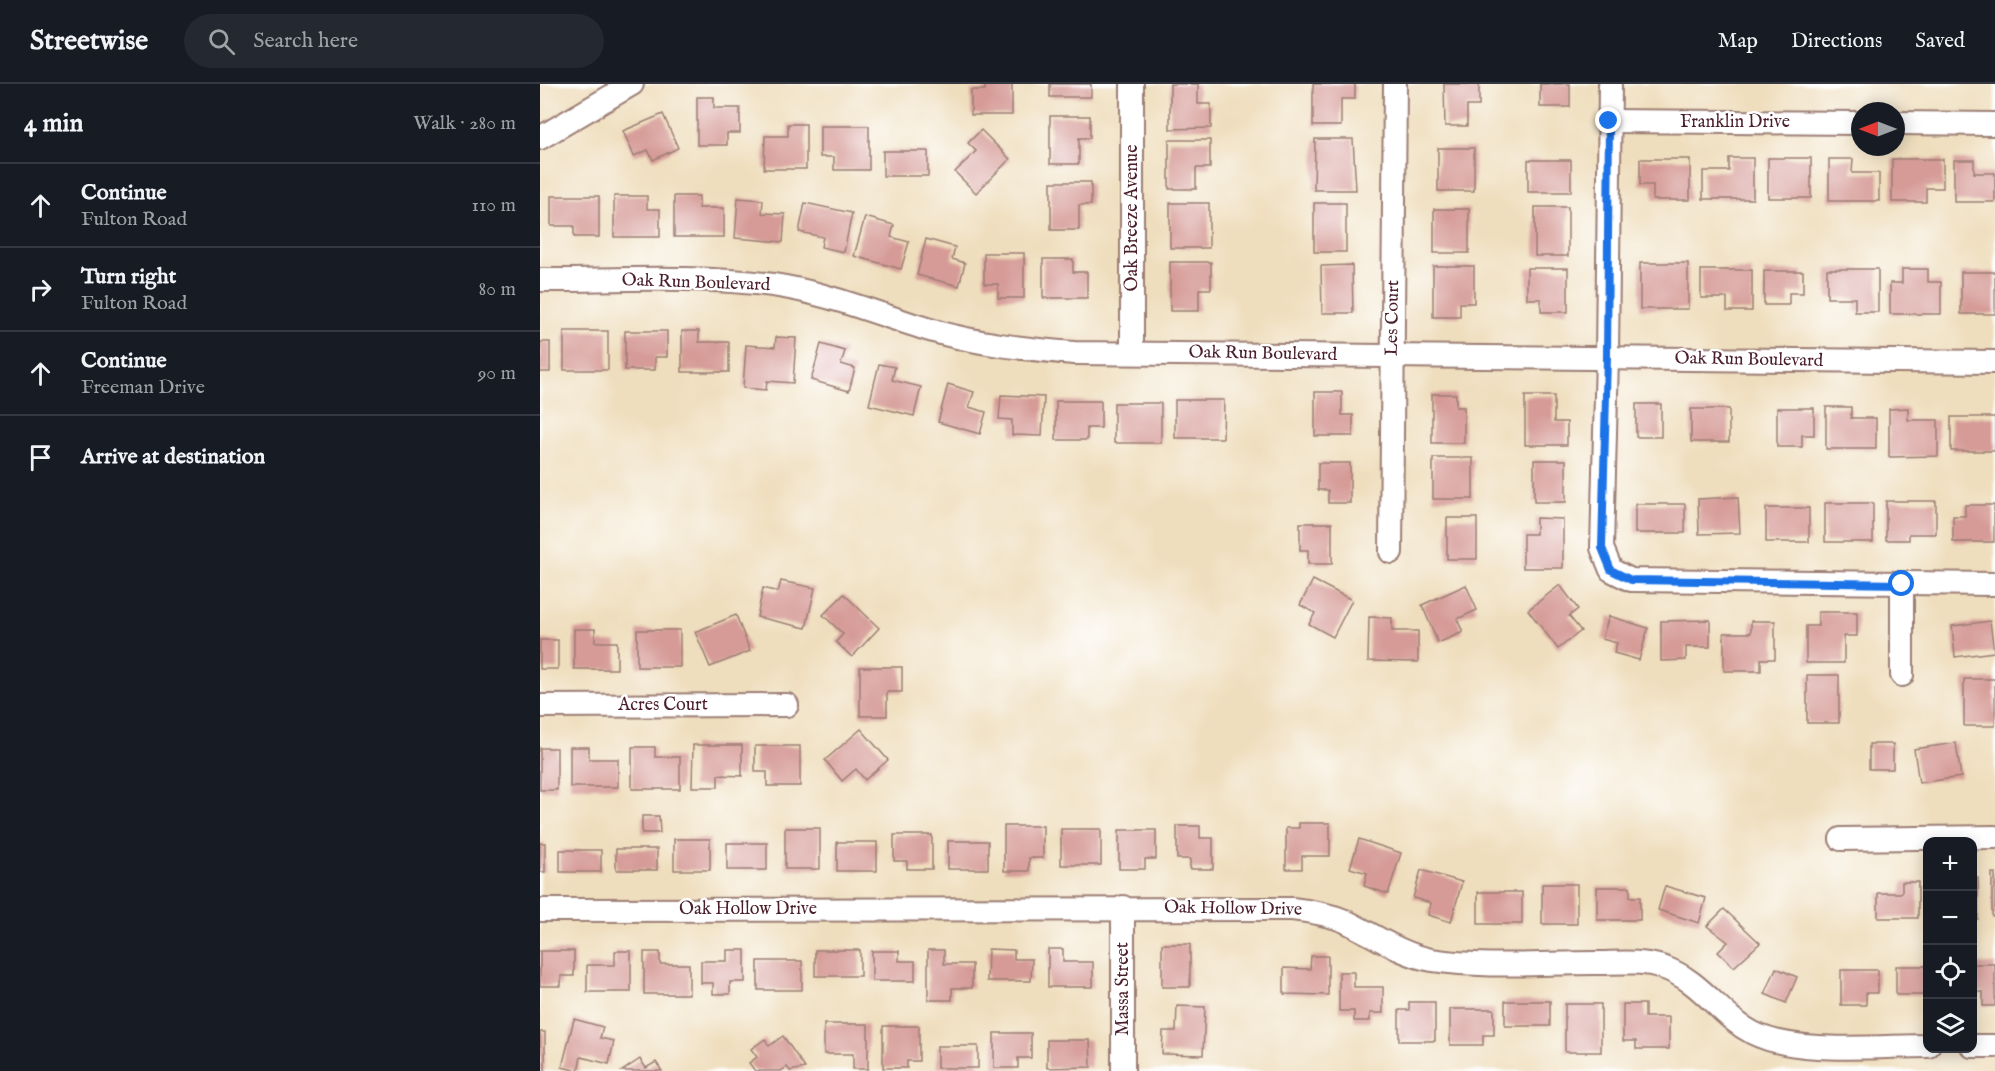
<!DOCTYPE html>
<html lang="en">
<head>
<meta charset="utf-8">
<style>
	:root { --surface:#171b24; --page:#242831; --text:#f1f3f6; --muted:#9ea1a6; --line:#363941 }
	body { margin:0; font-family:"IM FELL English",serif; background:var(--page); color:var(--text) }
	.controls { position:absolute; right:18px; bottom:18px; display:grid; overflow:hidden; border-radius:12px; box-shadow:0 3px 15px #0003 }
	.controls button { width:54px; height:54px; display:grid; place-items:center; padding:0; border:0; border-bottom:2px solid var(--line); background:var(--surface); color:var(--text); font:30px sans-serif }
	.compass { position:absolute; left:1311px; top:18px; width:54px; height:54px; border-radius:50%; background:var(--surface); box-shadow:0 3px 15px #0003; rotate:270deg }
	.stop { position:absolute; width:18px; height:18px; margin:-14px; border:4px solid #1a73e8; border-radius:50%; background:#fff }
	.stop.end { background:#1a73e8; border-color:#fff; box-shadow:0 2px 6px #0008 }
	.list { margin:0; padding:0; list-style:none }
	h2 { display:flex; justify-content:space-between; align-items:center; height:78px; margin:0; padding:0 24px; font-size:26px }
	h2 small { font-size:20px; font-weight:400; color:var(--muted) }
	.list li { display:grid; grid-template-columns:39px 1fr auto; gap:18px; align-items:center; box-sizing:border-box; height:84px; padding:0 24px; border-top:2px solid var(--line) }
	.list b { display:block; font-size:22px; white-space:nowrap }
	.list p { margin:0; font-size:20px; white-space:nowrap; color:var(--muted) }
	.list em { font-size:20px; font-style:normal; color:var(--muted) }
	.icon { flex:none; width:33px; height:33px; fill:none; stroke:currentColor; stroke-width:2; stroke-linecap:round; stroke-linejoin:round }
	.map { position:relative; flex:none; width:1455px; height:987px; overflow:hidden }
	header { display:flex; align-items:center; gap:36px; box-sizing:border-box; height:84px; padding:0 30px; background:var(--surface); border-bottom:2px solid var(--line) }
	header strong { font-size:28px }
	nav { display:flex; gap:33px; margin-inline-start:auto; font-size:21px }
	.search { width:420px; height:54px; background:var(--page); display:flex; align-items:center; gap:15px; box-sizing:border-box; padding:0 21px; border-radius:33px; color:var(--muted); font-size:22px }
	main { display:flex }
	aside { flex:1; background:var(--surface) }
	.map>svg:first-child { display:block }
</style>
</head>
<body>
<header>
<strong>Streetwise</strong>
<div class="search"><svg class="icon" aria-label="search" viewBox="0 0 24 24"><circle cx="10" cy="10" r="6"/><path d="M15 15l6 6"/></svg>Search here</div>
<nav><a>Map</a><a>Directions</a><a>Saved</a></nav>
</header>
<main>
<aside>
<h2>4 min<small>Walk · 280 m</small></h2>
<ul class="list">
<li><svg class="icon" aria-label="ahead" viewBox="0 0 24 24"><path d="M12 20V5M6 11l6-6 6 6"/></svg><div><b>Continue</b><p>Fulton Road</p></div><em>110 m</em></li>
<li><svg class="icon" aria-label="right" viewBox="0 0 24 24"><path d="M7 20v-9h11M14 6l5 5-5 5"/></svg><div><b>Turn right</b><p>Fulton Road</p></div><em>80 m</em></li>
<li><svg class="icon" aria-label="ahead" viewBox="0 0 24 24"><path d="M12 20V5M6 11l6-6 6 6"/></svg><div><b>Continue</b><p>Freeman Drive</p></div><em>90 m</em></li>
<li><svg class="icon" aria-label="arrive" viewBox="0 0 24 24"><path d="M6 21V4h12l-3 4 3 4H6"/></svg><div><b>Arrive at destination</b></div></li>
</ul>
</aside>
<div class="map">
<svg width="1455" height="987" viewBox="0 0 1455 987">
	<rect width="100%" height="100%" fill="#fff"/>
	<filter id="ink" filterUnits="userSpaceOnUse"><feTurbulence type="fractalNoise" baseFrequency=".0167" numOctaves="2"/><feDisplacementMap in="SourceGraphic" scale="12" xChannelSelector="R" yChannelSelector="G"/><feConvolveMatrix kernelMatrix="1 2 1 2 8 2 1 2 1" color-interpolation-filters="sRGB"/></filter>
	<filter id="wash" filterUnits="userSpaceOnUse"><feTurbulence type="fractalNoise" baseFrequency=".008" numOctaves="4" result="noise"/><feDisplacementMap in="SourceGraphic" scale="24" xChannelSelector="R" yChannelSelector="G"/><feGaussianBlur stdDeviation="1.35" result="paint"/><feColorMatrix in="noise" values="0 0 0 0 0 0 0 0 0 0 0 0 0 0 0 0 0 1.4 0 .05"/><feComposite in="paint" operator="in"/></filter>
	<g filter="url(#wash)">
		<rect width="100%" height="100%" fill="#efdebd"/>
		<g id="blocks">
			<g fill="#d69b97">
				<polygon points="445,0 472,0 472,31 431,31 431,6 445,6"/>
				<rect x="510" y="0" width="41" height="13"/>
				<polygon points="630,0 658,0 658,20 671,20 671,44 630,45"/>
				<polygon points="773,0 815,0 815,15 801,15 801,42 773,42"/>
				<polygon points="904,0 939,0 939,22 927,22 927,42 905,42"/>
				<rect x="1000" y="0" width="30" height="23"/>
				<polygon points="157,13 174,13 174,24 200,24 200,49 187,49 187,61 157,61"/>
				<polygon points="123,30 138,64 113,76 108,66 94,72 83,47"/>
				<polygon points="510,32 550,32 550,54 539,54 539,80 510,80"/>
				<polygon points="248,40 266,40 266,85 224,85 225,52 248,52"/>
				<polygon points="280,42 329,42 329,86 294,86 294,73 280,73"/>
				<polygon points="441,46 470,75 436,109 415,88 436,67 428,59"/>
				<polygon points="775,55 813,55 816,106 774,106"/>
				<polygon points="629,56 670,56 670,84 656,84 656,105 629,105"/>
				<rect x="898" y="64" width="36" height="43"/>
				<rect x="343" y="67" width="45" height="25"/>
				<polygon points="1189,74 1213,74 1213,115 1163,115 1163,87 1189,87"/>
				<rect x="1228" y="74" width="43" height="40"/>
				<polygon points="1100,75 1150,75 1150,116 1113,116 1113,101 1100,101"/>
				<polygon points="1289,75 1313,75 1312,89 1339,89 1339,117 1289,117"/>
				<polygon points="1352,75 1403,75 1403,104 1386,104 1386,118 1352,118"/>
				<rect x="988" y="76" width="43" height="32"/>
				<polygon points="1414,76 1434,76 1434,89 1455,89 1455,118 1414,118"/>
				<polygon points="511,98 551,98 551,121 539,121 539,146 511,146"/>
				<polygon points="11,112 59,112 59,153 34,153 34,142 11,142"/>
				<polygon points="74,112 107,112 107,125 120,125 120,153 74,153"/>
				<polygon points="134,112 159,112 159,124 184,124 184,153 134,153"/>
				<polygon points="198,114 223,116 222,129 245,130 243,158 195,154"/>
				<polygon points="265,119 312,129 304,168 281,163 283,153 259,148"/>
				<rect x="630" y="119" width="39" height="45"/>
				<rect x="774" y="119" width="32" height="49"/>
				<rect x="995" y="123" width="33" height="49"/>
				<rect x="894" y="125" width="35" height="44"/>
				<polygon points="325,133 354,141 351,153 369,158 361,185 314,172"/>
				<polygon points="386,155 415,163 412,175 425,179 419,202 377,191"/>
				<polygon points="444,169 484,169 484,214 458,214 458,200 444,200"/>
				<polygon points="503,175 533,175 533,188 547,188 547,214 503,214"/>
				<polygon points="630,178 671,178 671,205 659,205 659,227 630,227"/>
				<rect x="1100" y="179" width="48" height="46"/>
				<polygon points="812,181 813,229 782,229 781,182"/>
				<polygon points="893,182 934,182 934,219 920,219 920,233 893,233"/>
				<polygon points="987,184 1028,184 1028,228 1001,228 1001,215 987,215"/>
				<polygon points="1287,185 1338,185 1338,228 1315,228 1315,214 1287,214"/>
				<polygon points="1362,185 1388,185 1388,198 1401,198 1401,230 1350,230 1350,199 1362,199"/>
				<polygon points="1161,186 1212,186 1212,227 1187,227 1187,214 1161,214"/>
				<polygon points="1224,187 1263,187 1263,209 1249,209 1249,221 1224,221"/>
				<rect x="1421" y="188" width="34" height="42"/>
				<rect x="24" y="247" width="44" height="39"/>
				<polygon points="85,247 127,247 127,273 115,273 115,286 85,286"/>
				<polygon points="142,247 159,247 159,258 189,258 189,288 142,288"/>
				<polygon points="236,253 256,254 253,299 227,297 226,306 203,304 206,261 235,263"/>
				<rect x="0" y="258" width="10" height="30"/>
				<polygon points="281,260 305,267 301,280 315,284 309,307 271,296"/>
				<polygon points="339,280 355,283 352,296 381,303 374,332 329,321"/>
				<polygon points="408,300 434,308 429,323 446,328 440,350 398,338"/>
				<polygon points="775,308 802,308 802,331 813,331 813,352 775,352"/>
				<polygon points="892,310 916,310 916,323 924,323 924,359 892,359"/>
				<polygon points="461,311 504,313 502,352 472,351 472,336 459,335"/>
				<polygon points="985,312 1014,312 1014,338 1027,338 1027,361 985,361"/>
				<polygon points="635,316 684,316 683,354 635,354"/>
				<polygon points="516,317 561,317 561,344 547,344 547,356 516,356"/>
				<rect x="574" y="319" width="47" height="40"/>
				<rect x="1096" y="320" width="25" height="33"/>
				<polygon points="1286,323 1311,323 1311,334 1336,334 1336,365 1286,365"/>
				<polygon points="1237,324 1274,324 1274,351 1262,351 1262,363 1237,363"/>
				<polygon points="1368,324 1368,336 1398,336 1398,372 1349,373 1349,325"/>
				<rect x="1151" y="325" width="38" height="33"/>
				<rect x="1411" y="333" width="44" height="34"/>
				<rect x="893" y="374" width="40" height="41"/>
				<rect x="994" y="376" width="32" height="42"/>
				<polygon points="778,379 810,379 810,419 788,419 788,406 778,406"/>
				<polygon points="1198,413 1200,449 1159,450 1158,415"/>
				<polygon points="1346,417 1396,417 1396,450 1369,450 1369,456 1346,456"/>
				<rect x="1285" y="419" width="48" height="39"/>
				<rect x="1095" y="420" width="50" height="29"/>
				<polygon points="1425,421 1454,421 1454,458 1413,458 1413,432 1425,432"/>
				<rect x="1226" y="424" width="43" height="34"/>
				<rect x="907" y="434" width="30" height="41"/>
				<polygon points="996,434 1023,435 1023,484 983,484 983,450 996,450"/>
				<polygon points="760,439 792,439 792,480 768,480 768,466 760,466"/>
				<polygon points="773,496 812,516 793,553 769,540 775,529 760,521"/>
				<polygon points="241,497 275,504 266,544 217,533 223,504 238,508"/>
				<polygon points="926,501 937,526 917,535 923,548 898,559 882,521"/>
				<polygon points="1020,501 1038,525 1029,532 1041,547 1018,565 988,526"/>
				<polygon points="304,510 339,544 312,573 296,558 303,550 283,531"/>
				<polygon points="1278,528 1317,528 1317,552 1304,552 1304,579 1266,579 1266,542 1278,542"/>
				<polygon points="196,531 210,567 170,583 155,548"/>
				<polygon points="1069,532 1108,544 1099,576 1074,569 1077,559 1062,555"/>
				<polygon points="829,533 852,534 852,547 878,547 878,578 828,577"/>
				<polygon points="1170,536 1170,563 1146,563 1146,576 1121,577 1121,537"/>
				<polygon points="1211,537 1235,537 1235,575 1221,575 1221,587 1184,587 1184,549 1211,549"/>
				<polygon points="1450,537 1454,568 1415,573 1412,542"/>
				<polygon points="34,545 55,545 55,558 77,558 77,585 34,585"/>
				<rect x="97" y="546" width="43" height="37"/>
				<rect x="0" y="556" width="18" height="29"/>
				<polygon points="320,583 362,583 362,608 347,608 347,632 320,632"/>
				<rect x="1267" y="591" width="32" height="48"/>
				<rect x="1424" y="595" width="31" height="47"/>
				<polygon points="321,645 348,676 325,696 316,685 302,697 285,676"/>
				<polygon points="1416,659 1421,693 1379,699 1374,665"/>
				<rect x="1329" y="660" width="24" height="25"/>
				<polygon points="153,661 202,661 202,692 178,691 178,703 152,703"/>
				<polygon points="215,662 260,662 260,702 227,702 227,688 215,688"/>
				<polygon points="30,663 49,663 49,675 78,675 78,703 30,703"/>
				<polygon points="92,663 115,663 115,673 140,673 140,705 92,705"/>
				<rect x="0" y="664" width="17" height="42"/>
				<polygon points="102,732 119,732 120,749 102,749"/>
				<polygon points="759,739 790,739 790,772 762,772 762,785 746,785 746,744 759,744"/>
				<polygon points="464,742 503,742 503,774 489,774 489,787 464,787"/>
				<polygon points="637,742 660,742 660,754 673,754 673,785 650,785 650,775 637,775"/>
				<rect x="245" y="744" width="35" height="41"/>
				<rect x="521" y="745" width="40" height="36"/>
				<polygon points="579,746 616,746 616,775 605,775 605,785 579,785"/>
				<polygon points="354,751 392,751 392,785 367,785 367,777 354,777"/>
				<rect x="134" y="755" width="36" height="31"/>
				<polygon points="819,755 861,769 848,810 824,802 827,789 810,784"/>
				<rect x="408" y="757" width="40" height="28"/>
				<rect x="297" y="758" width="40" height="29"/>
				<rect x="0" y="759" width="5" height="29"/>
				<rect x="187" y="759" width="40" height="27"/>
				<rect x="76" y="765" width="41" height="21"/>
				<rect x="20" y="766" width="41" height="22"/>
				<polygon points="881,786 922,798 911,838 888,831 891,819 873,814"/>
				<rect x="1452" y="789" width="3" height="43"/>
				<rect x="1432" y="794" width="6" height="41"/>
				<polygon points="1362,798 1378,798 1378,834 1338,834 1338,809 1362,809"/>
				<rect x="1002" y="800" width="35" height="40"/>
				<polygon points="1125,802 1166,814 1159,839 1118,826"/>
				<polygon points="1057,803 1090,803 1090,813 1100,813 1100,836 1057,836"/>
				<rect x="938" y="808" width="44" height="32"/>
				<polygon points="1184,825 1220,859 1194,883 1178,868 1188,858 1167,842"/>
				<rect x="622" y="860" width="28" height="43"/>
				<polygon points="448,865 474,866 474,875 492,875 491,897 447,897"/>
				<polygon points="508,865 523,865 523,878 553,878 553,903 508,903"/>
				<polygon points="187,866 205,866 205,898 190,898 190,910 173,910 173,899 161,899 161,877 187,877"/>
				<rect x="275" y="866" width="45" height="26"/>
				<polygon points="388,866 404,866 404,880 432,880 432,904 412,904 412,916 388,916"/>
				<polygon points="0,867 34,867 34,892 21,892 21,902 0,902"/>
				<polygon points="75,867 91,867 91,908 47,908 47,881 75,881"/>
				<polygon points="332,867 359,867 359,877 375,877 375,897 332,897"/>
				<polygon points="104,868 120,868 120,880 149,880 149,910 104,910"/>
				<polygon points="771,872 788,872 788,911 744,910 744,884 770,885"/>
				<rect x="218" y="877" width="44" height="29"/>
				<polygon points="1432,880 1455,880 1455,922 1443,922 1443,908 1432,908"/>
				<polygon points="1356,882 1388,882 1388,924 1384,924 1384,911 1356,911"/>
				<polygon points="1236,884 1257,893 1246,919 1225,910"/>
				<polygon points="1301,886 1338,886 1338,909 1326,909 1326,921 1301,921"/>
				<polygon points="799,888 814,888 814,903 843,903 843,929 830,929 830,937 814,937 814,927 799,927"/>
				<rect x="965" y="917" width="45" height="25"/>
				<polygon points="869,918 895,918 895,957 859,957 859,926 869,926"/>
				<rect x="1025" y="920" width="36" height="48"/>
				<polygon points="1083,920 1105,920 1105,933 1129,933 1129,965 1096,965 1096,957 1083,957"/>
				<polygon points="637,922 665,923 663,971 622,970 623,947 636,947"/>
				<polygon points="910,925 954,925 954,951 943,951 943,961 910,961"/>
				<polygon points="34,935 63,943 60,954 74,957 69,980 41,973 38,987 22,983"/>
				<polygon points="284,940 328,940 328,985 313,985 313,970 284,970"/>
				<polygon points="343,942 379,942 379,977 367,977 367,984 343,984"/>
				<rect x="0" y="948" width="5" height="39"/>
				<polygon points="454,949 491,949 491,974 478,974 478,984 454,984"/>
				<polygon points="243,952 265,984 250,987 247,983 241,987 215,987 209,979 217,973 211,965 225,955 229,962"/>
				<polygon points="507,956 550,956 551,983 507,984"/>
				<rect x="397" y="962" width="41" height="22"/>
				<polygon points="100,975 106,984 116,978 122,987 82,987"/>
			</g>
		</g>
	</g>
	<g filter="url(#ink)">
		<use href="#blocks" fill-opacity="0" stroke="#9c7e74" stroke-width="1.5"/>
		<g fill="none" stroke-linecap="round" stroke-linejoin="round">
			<g stroke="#9c7e74" stroke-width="26">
				<g id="minor">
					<polyline points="592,0 592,269"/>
					<polyline points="1070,0 1067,273 1062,464 1071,486 1091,496 1455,500"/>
					<polyline points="1069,37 1320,39"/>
					<polyline points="1356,39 1455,40"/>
					<polyline points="0,54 92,0"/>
					<path d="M0 196C77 196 156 191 233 201 288 209 337 230 390 246 437 260 486 265 534 269L1455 278"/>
					<polyline points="851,468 855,0"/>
					<polyline points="1362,500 1362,591"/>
					<polyline points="0,622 247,621"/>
					<polyline points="1301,755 1455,753"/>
					<polyline points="583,823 583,987"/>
					<path d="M0 826 752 825C770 827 788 830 805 837 832 850 862 871 892 876 945 884 1001 879 1055 879 1076 879 1102 876 1122 883 1163 897 1178 931 1213 949 1256 971 1338 962 1388 962"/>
					<polyline points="1432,962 1455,962"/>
				</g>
			</g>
			<use href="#minor" stroke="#fff" stroke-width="22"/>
		</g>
	</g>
	<g fill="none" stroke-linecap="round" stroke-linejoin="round" filter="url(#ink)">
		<polyline stroke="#1a73e8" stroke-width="8" points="1069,37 1067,273 1062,464 1071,486 1091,496 1362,500"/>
	</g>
	<g text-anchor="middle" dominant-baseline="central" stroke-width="5" stroke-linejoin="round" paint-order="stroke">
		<g font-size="18" fill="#4a1f2b" stroke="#fff">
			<text x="1195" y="38">Franklin Drive</text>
			<text transform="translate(592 134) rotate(-90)">Oak Breeze Avenue</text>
			<text transform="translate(156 199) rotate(2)">Oak Run Boulevard</text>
			<text transform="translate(853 234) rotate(-89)">Les Court</text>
			<text transform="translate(723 270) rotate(1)">Oak Run Boulevard</text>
			<text transform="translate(1209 276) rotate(1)">Oak Run Boulevard</text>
			<text x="123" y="621">Acres Court</text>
			<text x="208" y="825">Oak Hollow Drive</text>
			<text transform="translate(693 825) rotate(1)">Oak Hollow Drive</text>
			<text transform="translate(583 905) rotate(-90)">Massa Street</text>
		</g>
	</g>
</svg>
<div class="controls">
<button>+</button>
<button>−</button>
<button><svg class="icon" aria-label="locate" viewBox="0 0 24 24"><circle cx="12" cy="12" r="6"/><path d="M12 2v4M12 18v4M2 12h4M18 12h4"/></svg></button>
<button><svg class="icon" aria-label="layers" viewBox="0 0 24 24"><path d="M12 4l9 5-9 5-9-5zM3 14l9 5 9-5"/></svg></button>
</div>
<svg class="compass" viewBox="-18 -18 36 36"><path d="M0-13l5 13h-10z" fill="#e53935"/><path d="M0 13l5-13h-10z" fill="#9ea1a6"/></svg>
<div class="stop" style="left:1362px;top:500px"></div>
<div class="stop end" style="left:1069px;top:37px"></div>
</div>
</main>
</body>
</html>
